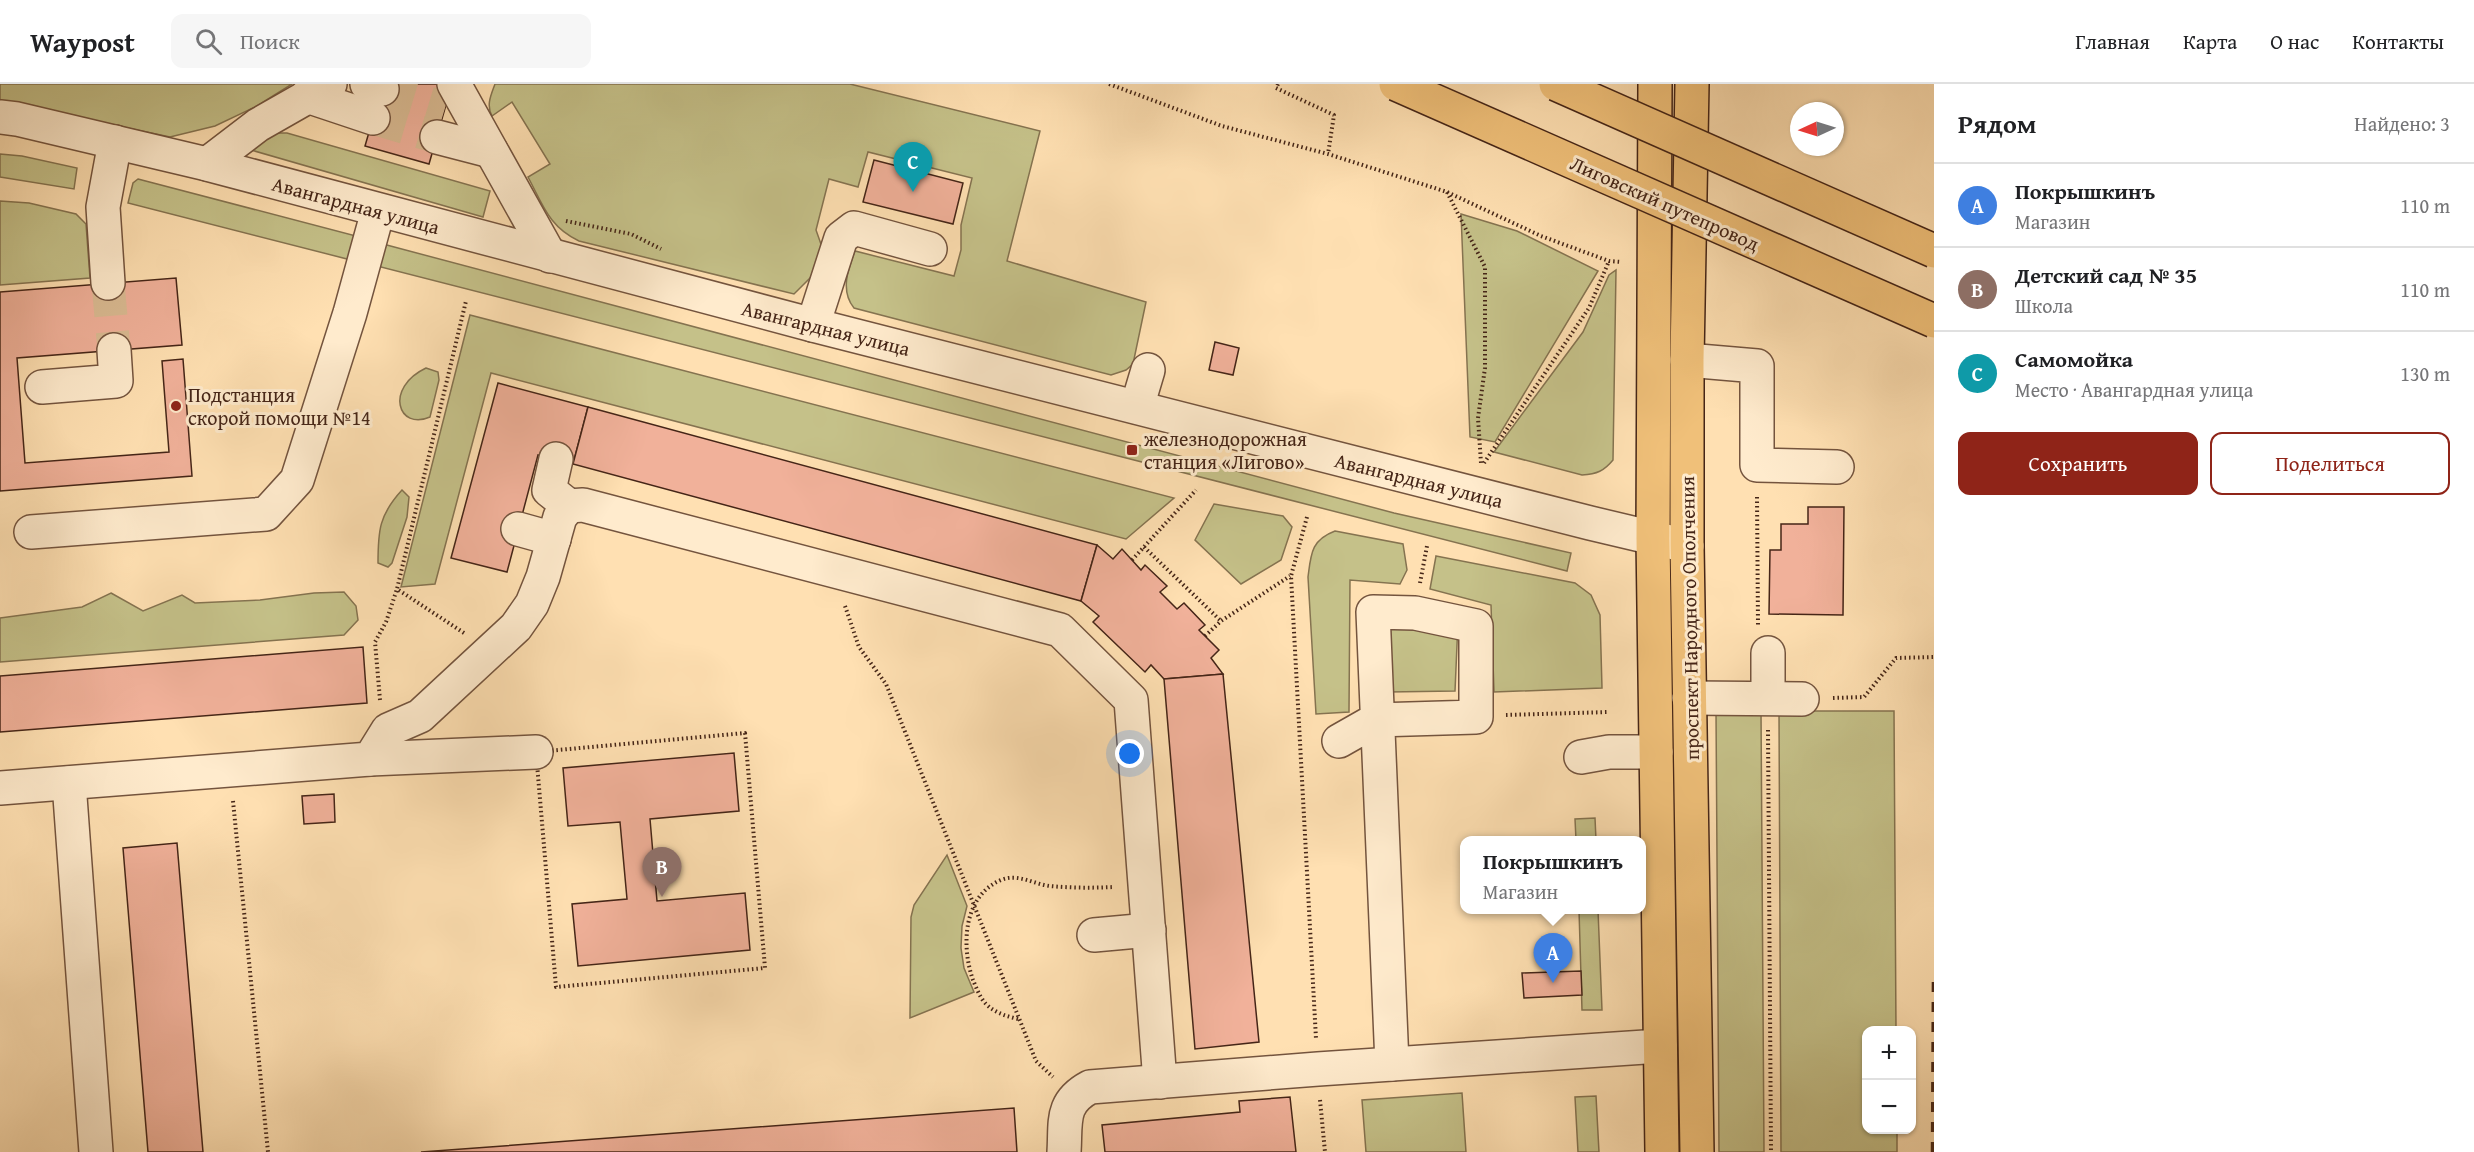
<!DOCTYPE html>
<html lang="ru">
<head>
<meta charset="utf-8">
<style>
	:root { --surface:#fff; --page:#f6f6f6; --text:#202124; --muted:#757577; --line:#e0e0e0; --accent:#8f2418 }
	body { margin:0; font-family:"Gentium Book Plus",serif; background:var(--page); color:var(--text) }
	.controls { position:absolute; right:18px; bottom:18px; display:grid; overflow:hidden; border-radius:12px; box-shadow:0 2px 4px #0004 }
	.controls button { width:54px; height:54px; display:grid; place-items:center; padding:0; border:0; border-bottom:2px solid var(--line); background:var(--surface); color:var(--text); font:30px sans-serif }
	.compass { position:absolute; left:1790px; top:18px; width:54px; height:54px; border-radius:50%; background:var(--surface); box-shadow:0 2px 4px #0004; rotate:266deg }
	.you { position:absolute; left:1130px; top:670px; width:21px; height:21px; margin:-15px; border:4px solid #fff; border-radius:50%; background:#1a73e8; box-shadow:0 0 0 9px #1a73e833 }
	.badge { display:grid; place-items:center; width:39px; height:39px; border-radius:50%; background:var(--accent); color:#fff; font-size:20px; font-weight:700 }
	.pin { position:absolute; translate:-50% -50px; filter:drop-shadow(0 2px 3px #0008) }
	.pin::after { content:''; position:absolute; top:32px; width:21px; height:18px; background:inherit; clip-path:polygon(0 0,100% 0,50% 100%) }
	.popup { position:absolute; left:1460px; top:752px; width:186px; height:78px; box-sizing:border-box; display:grid; place-content:center; border-radius:12px; background:var(--surface); filter:drop-shadow(0 2px 4px #0005); font-size:20px; white-space:nowrap; color:var(--muted) }
	.popup b { font-size:22px; color:var(--text) }
	.popup::after { content:''; position:absolute; left:50%; top:100%; margin-left:-12px; border:12px solid transparent; border-top-color:var(--surface) }
	.list { margin:0; padding:0; list-style:none }
	h2 { display:flex; justify-content:space-between; align-items:center; height:78px; margin:0; padding:0 24px; font-size:26px }
	h2 small { font-size:20px; font-weight:400; color:var(--muted) }
	.list li { display:grid; grid-template-columns:39px 1fr auto; gap:18px; align-items:center; box-sizing:border-box; height:84px; padding:0 24px; border-top:2px solid var(--line) }
	.list b { display:block; font-size:22px; white-space:nowrap }
	.list p { margin:0; font-size:20px; white-space:nowrap; color:var(--muted) }
	.list em { font-size:20px; font-style:normal; color:var(--muted) }
	.actions { display:flex; gap:12px; padding:18px 24px }
	.actions a { flex:1; padding:14px 0; border:2px solid var(--accent); border-radius:12px; text-align:center; font-size:21px; color:var(--accent) }
	.actions .main { background:var(--accent); color:#fff }
	.icon { flex:none; width:33px; height:33px; fill:none; stroke:currentColor; stroke-width:2; stroke-linecap:round; stroke-linejoin:round }
	.map { position:relative; flex:none; width:1934px; height:1068px; overflow:hidden }
	header { display:flex; align-items:center; gap:36px; box-sizing:border-box; height:84px; padding:0 30px; background:var(--surface); border-bottom:2px solid var(--line) }
	header strong { font-size:28px }
	nav { display:flex; gap:33px; margin-inline-start:auto; font-size:21px }
	.search { width:420px; height:54px; background:var(--page); display:flex; align-items:center; gap:15px; box-sizing:border-box; padding:0 21px; border-radius:12px; color:var(--muted); font-size:22px }
	main { display:flex }
	aside { flex:1; background:var(--surface) }
	.map>svg:first-child { display:block }
</style>
</head>
<body>
<header>
<strong>Waypost</strong>
<div class="search"><svg class="icon" aria-label="search" viewBox="0 0 24 24"><circle cx="10" cy="10" r="6"/><path d="M15 15l6 6"/></svg>Поиск</div>
<nav><a>Главная</a><a>Карта</a><a>О нас</a><a>Контакты</a></nav>
</header>
<main>
<div class="map">
<svg width="1934" height="1068" viewBox="0 0 1934 1068">
	<rect width="100%" height="100%" fill="#ffe0b2"/>
	<filter id="stains"><feTurbulence type="fractalNoise" baseFrequency=".00333" numOctaves="4"/><feColorMatrix values="0 0 0 0 .2 0 0 0 0 .09 0 0 0 0 .02 0 0 0 .5 -.17"/></filter>
	<radialGradient id="worn" r=".72"><stop offset=".6" stop-color="#630" stop-opacity="0"/><stop offset="1" stop-color="#630" stop-opacity=".3"/></radialGradient>
	<g fill="#c5c189" stroke="#857350" stroke-width="1.5">
		<polygon points="0,0 292,0 257,22 215,42 170,53 0,17"/>
		<path d="M495 0H850L1040 47 1007 177 1146 218 1133 280 1126 286 1111 291 854 224C840 207 848 185 855 167L954 192 961 166V141L972 94 868 68 858 103 829 95 816 146 822 163 816 188 794 210 579 157C549 143 543 121 528 93L550 80 512 18 492 32C486 21 491 11 495 0Z"/>
		<polygon points="273,49 287,49 490,107 483,133 251,66"/>
		<polygon points="0,70 22,72 77,84 74,105 0,93"/>
		<polygon points="138,95 356,152 351,176 128,119 133,99"/>
		<polygon points="0,117 29,119 76,130 86,140 90,194 0,201"/>
		<polygon points="1461,130 1517,147 1598,187 1495,358 1470,353"/>
		<polygon points="383,160 1394,429 1571,469 1567,487 377,182"/>
		<path d="M1616 186 1613 376C1604 387 1597 390 1582 391L1494 368 1583 248 1609 191Z"/>
		<polygon points="470,231 1174,414 1126,455 491,289 435,500 401,503"/>
		<path d="M426 284 438 288 439 296 430 333C398 347 384 304 426 284Z"/>
		<path d="M402 406 409 413 407 433 392 479 388 483 378 479C378 447 379 431 402 406Z"/>
		<polygon points="1214,420 1283,432 1292,443 1281,476 1241,500 1195,456"/>
		<path d="M1335 447 1403 460 1407 486 1400 500 1350 496 1349 628 1316 630 1308 493C1311 470 1311 456 1335 447Z"/>
		<polygon points="1436,472 1575,499 1591,511 1600,531 1602,604 1494,608 1491,521 1430,505"/>
		<polygon points="111,509 143,527 182,511 195,519 260,516 314,509 344,508 356,522 358,536 344,551 0,578 0,534 82,523"/>
		<polygon points="1389,532 1458,538 1455,607 1388,608"/>
		<polygon points="1716,627 1761,627 1764,1068 1719,1068"/>
		<polygon points="1779,627 1894,627 1896,946 1866,946 1866,1046 1897,1046 1897,1068 1781,1068"/>
		<polygon points="1595,734 1596,756 1576,756 1575,735"/>
		<polygon points="947,771 967,822 962,842 961,864 964,884 974,908 910,934 911,833 914,821"/>
		<polygon points="1579,826 1598,826 1602,926 1582,926"/>
		<polygon points="1462,1009 1466,1068 1366,1068 1362,1016"/>
		<polygon points="1596,1012 1599,1068 1578,1068 1575,1013"/>
	</g>
	<g fill="#f1b19a" stroke="#452517" stroke-width="1.5">
		<polygon points="383,0 452,0 429,80 365,62"/>
		<polygon points="874,76 963,99 953,140 863,118"/>
		<polygon points="176,194 182,261 17,274 25,379 169,368 162,277 183,275 192,392 0,407 0,208"/>
		<polygon points="1215,258 1239,264 1233,291 1209,286"/>
		<polygon points="498,299 588,323 573,380 538,371 507,488 451,474"/>
		<polygon points="588,323 1097,461 1081,517 573,380"/>
		<polygon points="1808,423 1844,423 1843,531 1769,530 1770,466 1781,466 1781,440 1808,440"/>
		<polygon points="1097,461 1113,475 1122,465 1141,486 1145,481 1167,502 1160,508 1177,525 1184,519 1205,541 1199,546 1219,566 1211,574 1223,590 1164,595 1151,581 1145,588 1093,538 1099,532 1081,517"/>
		<polygon points="363,563 367,619 0,648 0,592"/>
		<polygon points="1223,590 1259,958 1195,965 1164,595"/>
		<polygon points="734,669 739,727 650,735 657,817 745,809 750,866 578,882 572,820 627,815 620,738 568,742 563,684"/>
		<polygon points="334,710 335,738 304,740 302,712"/>
		<polygon points="177,759 203,1068 148,1068 123,764"/>
		<polygon points="1581,887 1582,911 1524,914 1522,889"/>
		<polygon points="1290,1013 1296,1068 1105,1068 1102,1041 1240,1028 1239,1017"/>
		<polygon points="1014,1024 1017,1068 421,1068"/>
	</g>
	<g fill="none" stroke-linecap="round" stroke-linejoin="round">
		<g stroke="#dabb93" stroke-width="33" stroke-dasharray="33 16" stroke-linecap="butt">
			<polyline points="382,5 445,24"/>
			<polyline points="373,34 437,53"/>
			<polyline points="108,199 114,266"/>
		</g>
		<g stroke="#74543e" stroke-width="36">
			<g id="minor">
				<polyline points="367,0 382,5"/>
				<polyline points="454,0 550,172"/>
				<polyline points="307,12 373,34"/>
				<polyline points="0,33 17,35 207,80 813,241 1590,439 1687,462"/>
				<polyline points="437,53 491,67"/>
				<polyline points="207,80 258,41 330,0"/>
				<polyline points="108,199 103,123 115,58"/>
				<polyline points="813,241 841,154 854,144 930,165"/>
				<polyline points="1687,276 1757,282 1757,381 1837,383"/>
				<polyline points="42,303 116,297 114,266"/>
				<polyline points="1137,323 1148,286"/>
				<polyline points="556,375 549,406 569,422"/>
				<polyline points="518,445 554,455"/>
				<polyline points="31,448 266,430 297,396 350,229 378,127"/>
				<polyline points="1768,569 1768,614"/>
				<polyline points="1689,614 1802,615"/>
				<polyline points="1339,657 1376,636 1476,633 1476,542 1415,529 1373,528 1392,980"/>
				<polyline points="1581,673 1609,668 1656,668"/>
				<polyline points="370,675 536,668"/>
				<polyline points="69,699 96,1068"/>
				<polyline points="0,704 370,675 388,646 420,632 516,543 532,520 543,493 560,433 569,422 583,421 1060,546 1131,616 1160,998"/>
				<polyline points="1094,851 1149,846"/>
				<path d="M1064 1068C1066 1038 1060 1019 1090 1003L1318 985 1660 962"/>
			</g>
		</g>
		<g stroke="#452517" stroke-width="36">
			<g id="major">
				<polyline points="1655,0 1653,455 1662,1068"/>
				<polyline points="1692,0 1687,276 1687,462 1697,1068"/>
			</g>
		</g>
		<g stroke="#452517" stroke-width="4" stroke-dasharray="1.5 3" stroke-linecap="butt">
			<polyline points="1109,0 1222,42 1328,70 1447,108 1541,152 1609,177 1622,178"/>
			<polyline points="1278,0 1276,4 1334,31 1328,70"/>
			<polyline points="1447,108 1485,183 1485,284 1478,334 1481,379"/>
			<polyline points="566,137 631,150 661,165"/>
			<polyline points="1484,379 1589,224 1609,177"/>
			<polyline points="1757,413 1758,541"/>
			<polyline points="1307,433 1291,492 1316,955"/>
			<polyline points="1144,463 1221,537"/>
			<polyline points="1132,476 1196,406"/>
			<polyline points="1420,499 1427,462"/>
			<polyline points="845,522 859,563 886,600 1036,977 1053,993"/>
			<polyline points="464,549 397,505 466,217"/>
			<polyline points="1205,552 1221,537 1290,492"/>
			<polyline points="1833,614 1864,613 1896,574 1934,573"/>
			<polyline points="380,616 375,558 386,538 397,505"/>
			<polyline points="1506,631 1609,628"/>
			<polyline points="1768,646 1771,1068"/>
			<polygon points="745,649 765,884 556,903 536,668"/>
			<polyline points="233,717 268,1068"/>
			<path d="M1018 935C1006 932 995 929 986 920 980 914 976 903 973 896 961 862 963 812 1001 796 1018 789 1033 800 1050 802 1071 804 1093 804 1114 803"/>
			<polyline points="1320,1016 1325,1068"/>
		</g>
		<use href="#minor" stroke="#ffebcd" stroke-width="33"/>
		<use href="#major" stroke="#f0c079" stroke-width="33"/>
		<polyline stroke="#452517" stroke-width="4.5" stroke-dasharray="10 10" stroke-linecap="butt" points="1933,1068 1934,889"/>
		<g stroke="#452517" stroke-width="36" stroke-linecap="butt">
			<g id="major-bridge">
				<polyline points="1396,0 1934,237"/>
				<polyline points="1556,0 1934,167"/>
			</g>
		</g>
		<use href="#major-bridge" stroke="#f0c079" stroke-width="33"/>
	</g>
	<g fill="#8f2418" stroke="#ffebcd" stroke-width="2">
		<circle cx="176" cy="322" r="6"/>
		<rect x="1126" y="360" width="12" height="12" rx="3"/>
	</g>
	<g text-anchor="middle" dominant-baseline="central" stroke-width="6" stroke-linejoin="round" paint-order="stroke">
		<g font-size="20" fill="#452517" stroke="#ffebcd">
			<text transform="translate(1665 119) rotate(24)">Лиговский путепровод</text>
			<text transform="translate(356 121) rotate(15)">Авангардная улица</text>
			<text transform="translate(826 244) rotate(14)">Авангардная улица</text>
			<text transform="translate(1419 396) rotate(14)">Авангардная улица</text>
			<text transform="translate(1689 534) rotate(-91)">проспект Народного Ополчения</text>
		</g>
		<g font-size="20" fill="#452517" stroke="#ffebcd" text-anchor="start">
			<text x="188" y="310">Подстанция<tspan x="188" dy="23">скорой помощи №14</tspan></text>
			<text x="1144" y="354">железнодорожная<tspan x="1144" dy="23">станция «Лигово»</tspan></text>
		</g>
	</g>
	<rect width="100%" height="100%" filter="url(#stains)"/>
	<rect width="100%" height="100%" fill="url(#worn)"/>
</svg>
<div class="controls">
<button>+</button>
<button>−</button>
</div>
<svg class="compass" viewBox="-18 -18 36 36"><path d="M0-13l5 13h-10z" fill="#e53935"/><path d="M0 13l5-13h-10z" fill="#757577"/></svg>
<div class="you"></div>
<div class="pin badge" style="left:1553px;top:899px;background:#3f7fe0">A</div>
<div class="popup"><b>Покрышкинъ</b>Магазин</div>
<div class="pin badge" style="left:662px;top:813px;background:#8d6e63">B</div>
<div class="pin badge" style="left:913px;top:108px;background:#0f9aa8">C</div>
</div>
<aside>
<h2>Рядом<small>Найдено: 3</small></h2>
<ul class="list">
<li><span class="badge" style="background:#3f7fe0">A</span><div><b>Покрышкинъ</b><p>Магазин</p></div><em>110 m</em></li>
<li><span class="badge" style="background:#8d6e63">B</span><div><b>Детский сад № 35</b><p>Школа</p></div><em>110 m</em></li>
<li><span class="badge" style="background:#0f9aa8">C</span><div><b>Самомойка</b><p>Место · Авангардная улица</p></div><em>130 m</em></li>
</ul>
<div class="actions"><a class="main">Сохранить</a><a>Поделиться</a></div>
</aside>
</main>
</body>
</html>
